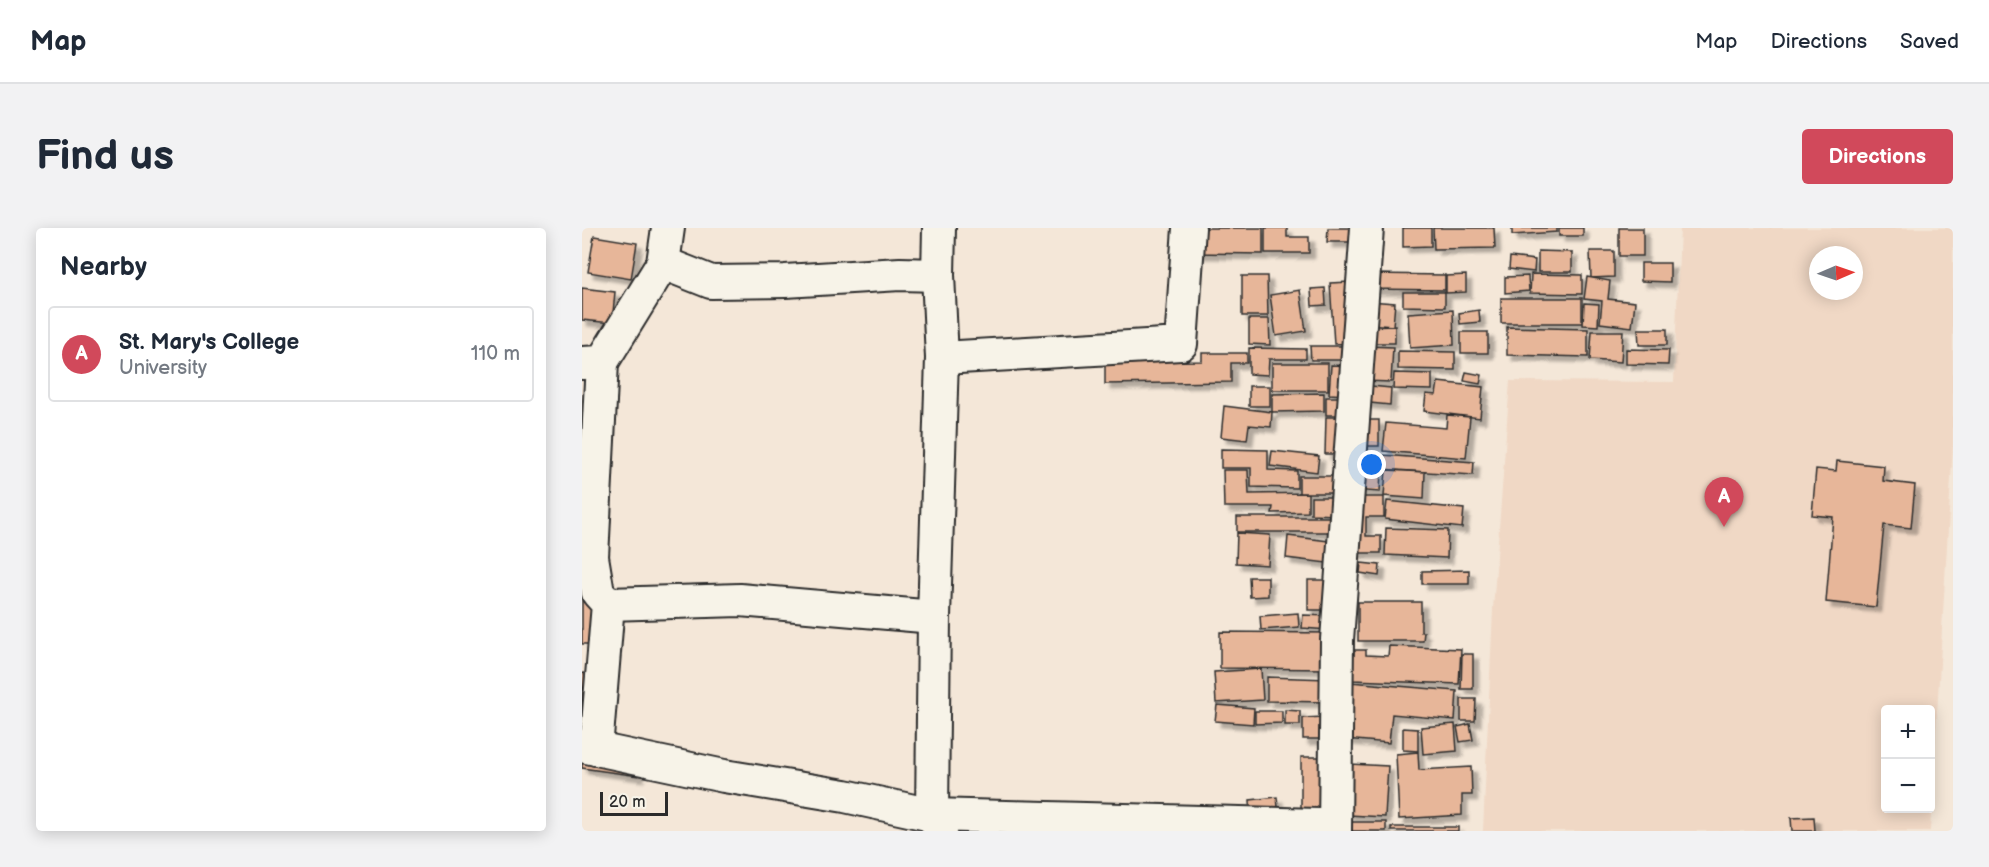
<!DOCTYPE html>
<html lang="en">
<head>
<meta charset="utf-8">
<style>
	:root { --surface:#fff; --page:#f2f2f3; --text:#1f2937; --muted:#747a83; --line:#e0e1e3; --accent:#d1495b }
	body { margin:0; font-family:"Balsamiq Sans",sans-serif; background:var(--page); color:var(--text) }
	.controls { position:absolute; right:18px; bottom:18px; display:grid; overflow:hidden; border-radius:6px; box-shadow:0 3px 15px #0003 }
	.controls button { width:54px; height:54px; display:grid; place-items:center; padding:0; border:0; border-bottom:2px solid var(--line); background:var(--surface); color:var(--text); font:30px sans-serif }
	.compass { position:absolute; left:1227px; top:18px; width:54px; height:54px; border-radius:50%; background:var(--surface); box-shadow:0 3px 15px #0003; rotate:88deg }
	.scale { position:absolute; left:18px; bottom:15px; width:68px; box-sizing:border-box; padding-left:6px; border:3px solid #2b2b2b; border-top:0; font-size:16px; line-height:21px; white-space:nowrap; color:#2b2b2b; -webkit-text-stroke:4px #f7f3e8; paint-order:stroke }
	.you { position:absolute; left:790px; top:237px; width:21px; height:21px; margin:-15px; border:4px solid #fff; border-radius:50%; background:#1a73e8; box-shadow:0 0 0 9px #1a73e833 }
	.badge { display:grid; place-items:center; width:39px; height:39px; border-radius:50%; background:var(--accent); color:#fff; font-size:20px; font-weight:700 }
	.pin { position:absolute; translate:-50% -50px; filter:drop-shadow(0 2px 3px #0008) }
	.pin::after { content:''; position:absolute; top:32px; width:21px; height:18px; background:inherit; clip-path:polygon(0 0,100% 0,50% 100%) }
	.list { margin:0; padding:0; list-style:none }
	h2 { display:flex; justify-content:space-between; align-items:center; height:78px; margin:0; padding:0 24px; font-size:26px }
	h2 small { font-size:20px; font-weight:400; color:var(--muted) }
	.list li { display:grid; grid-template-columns:39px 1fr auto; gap:18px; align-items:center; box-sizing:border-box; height:96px; margin:0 12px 12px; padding:0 12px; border:2px solid var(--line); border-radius:6px }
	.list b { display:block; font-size:22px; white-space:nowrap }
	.list p { margin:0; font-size:20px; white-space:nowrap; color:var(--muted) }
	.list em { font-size:20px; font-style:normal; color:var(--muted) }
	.map { position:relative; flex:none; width:1371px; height:603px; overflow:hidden; border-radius:6px }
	header { display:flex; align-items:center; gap:36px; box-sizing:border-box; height:84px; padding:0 30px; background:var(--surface); border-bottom:2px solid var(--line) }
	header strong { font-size:28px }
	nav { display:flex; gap:33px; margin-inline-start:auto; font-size:21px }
	.intro { display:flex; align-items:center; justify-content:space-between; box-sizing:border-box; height:144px; padding:0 36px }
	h1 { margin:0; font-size:42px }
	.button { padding:15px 27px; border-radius:6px; background:var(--accent); color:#fff; font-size:21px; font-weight:700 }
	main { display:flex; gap:36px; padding:0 36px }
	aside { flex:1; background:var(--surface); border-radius:6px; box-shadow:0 3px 15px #0003 }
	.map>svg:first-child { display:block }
</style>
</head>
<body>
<header>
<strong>Map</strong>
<nav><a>Map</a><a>Directions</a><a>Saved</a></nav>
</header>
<div class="intro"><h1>Find us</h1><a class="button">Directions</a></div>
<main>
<aside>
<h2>Nearby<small></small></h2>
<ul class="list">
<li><span class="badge">A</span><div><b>St. Mary's College</b><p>University</p></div><em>110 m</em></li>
</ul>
</aside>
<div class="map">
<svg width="1371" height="603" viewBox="0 0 1371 603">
	<defs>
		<filter id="shadow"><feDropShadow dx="5.5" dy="5.5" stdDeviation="1.5" flood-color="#0004"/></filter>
	</defs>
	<rect width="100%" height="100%" fill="#f4e7d8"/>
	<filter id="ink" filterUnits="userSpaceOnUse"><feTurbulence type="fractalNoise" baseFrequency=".0167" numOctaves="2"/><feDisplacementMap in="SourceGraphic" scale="12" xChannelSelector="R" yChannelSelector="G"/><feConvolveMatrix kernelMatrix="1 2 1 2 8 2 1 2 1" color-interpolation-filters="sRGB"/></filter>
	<g filter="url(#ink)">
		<path fill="#f0d8c5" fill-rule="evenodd" d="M1098 0H1371V217L1348 603H901L911 381 928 153 1092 154ZM1236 27H1272V63H1236ZM1304 482H1348V580H1304Z"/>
		<g fill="#e7b699" stroke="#2b2b2b" stroke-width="1.5" filter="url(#shadow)">
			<polygon points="612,0 681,0 681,26 611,25"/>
			<polygon points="683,0 705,0 705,9 727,9 727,25 683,25"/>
			<polygon points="746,0 771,0 771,14 745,14"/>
			<polygon points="821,0 849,0 849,18 821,19"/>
			<polygon points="851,0 912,0 913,20 852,21"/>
			<polygon points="930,0 975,0 975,4 930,7"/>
			<rect x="977" y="0" width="24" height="8"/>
			<rect x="1037" y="0" width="24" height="28"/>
			<polygon points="12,8 55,15 49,51 6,44"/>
			<polygon points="956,23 990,24 990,44 956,44"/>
			<polygon points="1008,23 1032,23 1032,49 1009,50"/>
			<polygon points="928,29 953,32 952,44 927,41"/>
			<polygon points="1059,35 1088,35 1088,54 1059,53"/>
			<polygon points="790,46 863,47 863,62 790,61"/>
			<polygon points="949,46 1000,47 1000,66 948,65"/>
			<polygon points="884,47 884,64 864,65 864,48"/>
			<polygon points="660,48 685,48 686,88 660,88"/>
			<polygon points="946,48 947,63 923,65 923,49"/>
			<polygon points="1005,49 1028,53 1026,71 1053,74 1050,99 1018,95 1020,73 1002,71"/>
			<polygon points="768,54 773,115 752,116 748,55"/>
			<polygon points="0,60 33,64 30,95 0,92"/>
			<polygon points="743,60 744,77 730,78 729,61"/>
			<polygon points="718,62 724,103 694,108 688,67"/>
			<polygon points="821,64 863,64 863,79 821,78"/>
			<rect x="919" y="70" width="81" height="25"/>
			<polygon points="787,73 813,75 811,98 785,96"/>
			<polygon points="1002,75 1017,76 1016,98 1001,97"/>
			<polygon points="871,82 872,117 828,120 826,85"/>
			<polygon points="897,82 898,94 878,96 877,85"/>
			<polygon points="667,91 687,91 688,117 667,116"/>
			<polygon points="813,98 813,115 782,115 781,99"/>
			<polygon points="925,99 1006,101 1006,129 925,127"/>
			<polygon points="1056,101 1085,101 1085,117 1057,117"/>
			<polygon points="1010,103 1041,103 1039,134 1008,132"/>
			<rect x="879" y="104" width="27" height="21"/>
			<polygon points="728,118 768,118 768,132 729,132"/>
			<polygon points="784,118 811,119 809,154 782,153"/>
			<polygon points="667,120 724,121 724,131 687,131 686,147 667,146"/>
			<polygon points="1044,121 1087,122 1086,137 1044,136"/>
			<polygon points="816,123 873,124 873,142 816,141"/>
			<polygon points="620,125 665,125 665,135 649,135 649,154 523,156 523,134 620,133"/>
			<rect x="690" y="135" width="56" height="27"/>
			<polygon points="749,137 768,138 765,167 747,166"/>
			<polygon points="884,144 900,147 898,156 882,153"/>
			<polygon points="812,145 850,146 850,162 811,161"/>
			<polygon points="856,154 901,159 898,190 842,183 844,166 854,167"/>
			<polygon points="779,157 809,160 808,177 778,174"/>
			<rect x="667" y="158" width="21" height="20"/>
			<polygon points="742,165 742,183 690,184 690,166"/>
			<rect x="744" y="169" width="20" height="18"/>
			<polygon points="642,178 690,184 689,199 667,197 665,212 639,209"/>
			<polygon points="865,187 888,189 884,230 801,223 804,195 864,200"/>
			<polygon points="744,189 764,189 763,226 743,226"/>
			<rect x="777" y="192" width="20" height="26"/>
			<polygon points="639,221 686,222 686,242 715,243 715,260 669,259 669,240 639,240"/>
			<polygon points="690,223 737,228 735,244 688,238"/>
			<polygon points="774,225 892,234 891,247 799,241 798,264 771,262"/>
			<polygon points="1255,233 1302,238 1301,253 1333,257 1329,300 1302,297 1294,379 1244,374 1251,289 1230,287 1234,241 1254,243"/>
			<polygon points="641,242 666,242 667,266 726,265 726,284 690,285 691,279 642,279"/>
			<polygon points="804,242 843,244 842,271 802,268"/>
			<rect x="717" y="248" width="39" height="17"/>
			<polygon points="729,269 754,269 754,287 729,286"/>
			<polygon points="769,269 802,269 802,289 784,289 784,308 799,308 799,325 768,325"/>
			<polygon points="805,273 882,281 880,300 803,291"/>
			<polygon points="655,289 749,289 750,304 655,304"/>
			<polygon points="804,300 866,302 865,330 803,327"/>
			<polygon points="655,305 688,307 686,337 654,335"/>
			<polygon points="706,308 755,314 753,336 704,330"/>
			<polygon points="779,335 798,337 797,348 778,345"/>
			<polygon points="887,342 887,356 840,356 840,343"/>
			<polygon points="667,349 686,349 686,368 668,369"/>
			<rect x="726" y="352" width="20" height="30"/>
			<polygon points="0,361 14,377 11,416 0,416"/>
			<polygon points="776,374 839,374 839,404 842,404 841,413 776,413"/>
			<polygon points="716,385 717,399 679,402 678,388"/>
			<polygon points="721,387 748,388 747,402 720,400"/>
			<polygon points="638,404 748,405 748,441 638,440"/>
			<polygon points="807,418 879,421 877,456 770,452 771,422 784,422 784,427 806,428"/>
			<polygon points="880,426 891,426 891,461 879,461"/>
			<polygon points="679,441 681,472 634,475 632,444"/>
			<polygon points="0,445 9,447 0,509"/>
			<polygon points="685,449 747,451 746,474 685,473"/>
			<polygon points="768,454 875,463 873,492 810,486 807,515 763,511"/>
			<polygon points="879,471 894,471 893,493 879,493"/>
			<polygon points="635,477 672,480 671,496 633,493"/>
			<polygon points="703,482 718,483 718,497 703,497"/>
			<polygon points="673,483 700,483 700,495 673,496"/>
			<polygon points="742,489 743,511 721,511 721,490"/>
			<polygon points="873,496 875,523 841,526 839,499"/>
			<polygon points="888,496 891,512 878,514 875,499"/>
			<polygon points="821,500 836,501 836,523 821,522"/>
			<polygon points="836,524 837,542 889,539 890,567 880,567 880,587 817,591 814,526"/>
			<polygon points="0,527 58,535 56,548 0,540"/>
			<rect x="719" y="529" width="28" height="64"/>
			<polygon points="768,536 806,538 803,589 766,587"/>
			<polygon points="695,569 697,589 669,592 668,572"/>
			<polygon points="1232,589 1233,603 1210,603 1209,590"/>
			<rect x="766" y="594" width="38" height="9"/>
			<rect x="809" y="599" width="67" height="4"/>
		</g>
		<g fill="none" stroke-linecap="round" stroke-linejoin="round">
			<g stroke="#2b2b2b" stroke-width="36">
				<g id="minor">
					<polyline points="357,0 356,47 360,130 352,389 350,587 359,603"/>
					<polyline points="81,35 129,54 203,53 318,46 356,47"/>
					<polyline points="360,130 599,116 607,0"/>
					<polyline points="0,135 20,134 81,35 86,0"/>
					<polyline points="26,376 158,372 352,389"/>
					<polyline points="0,518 142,548 263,568 350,587 737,597 753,599"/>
					<polyline points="14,521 26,376 16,365 10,329 20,134"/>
					<polyline points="753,603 755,412 785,0"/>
				</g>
			</g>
			<use href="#minor" stroke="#f7f3e8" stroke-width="32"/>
		</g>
	</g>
</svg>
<div class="controls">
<button>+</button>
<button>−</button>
</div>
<svg class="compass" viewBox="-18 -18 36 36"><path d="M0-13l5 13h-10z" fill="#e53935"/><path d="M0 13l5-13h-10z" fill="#747a83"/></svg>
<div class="scale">20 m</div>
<div class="you"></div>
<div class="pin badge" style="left:1142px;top:299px">A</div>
</div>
</main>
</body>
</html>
